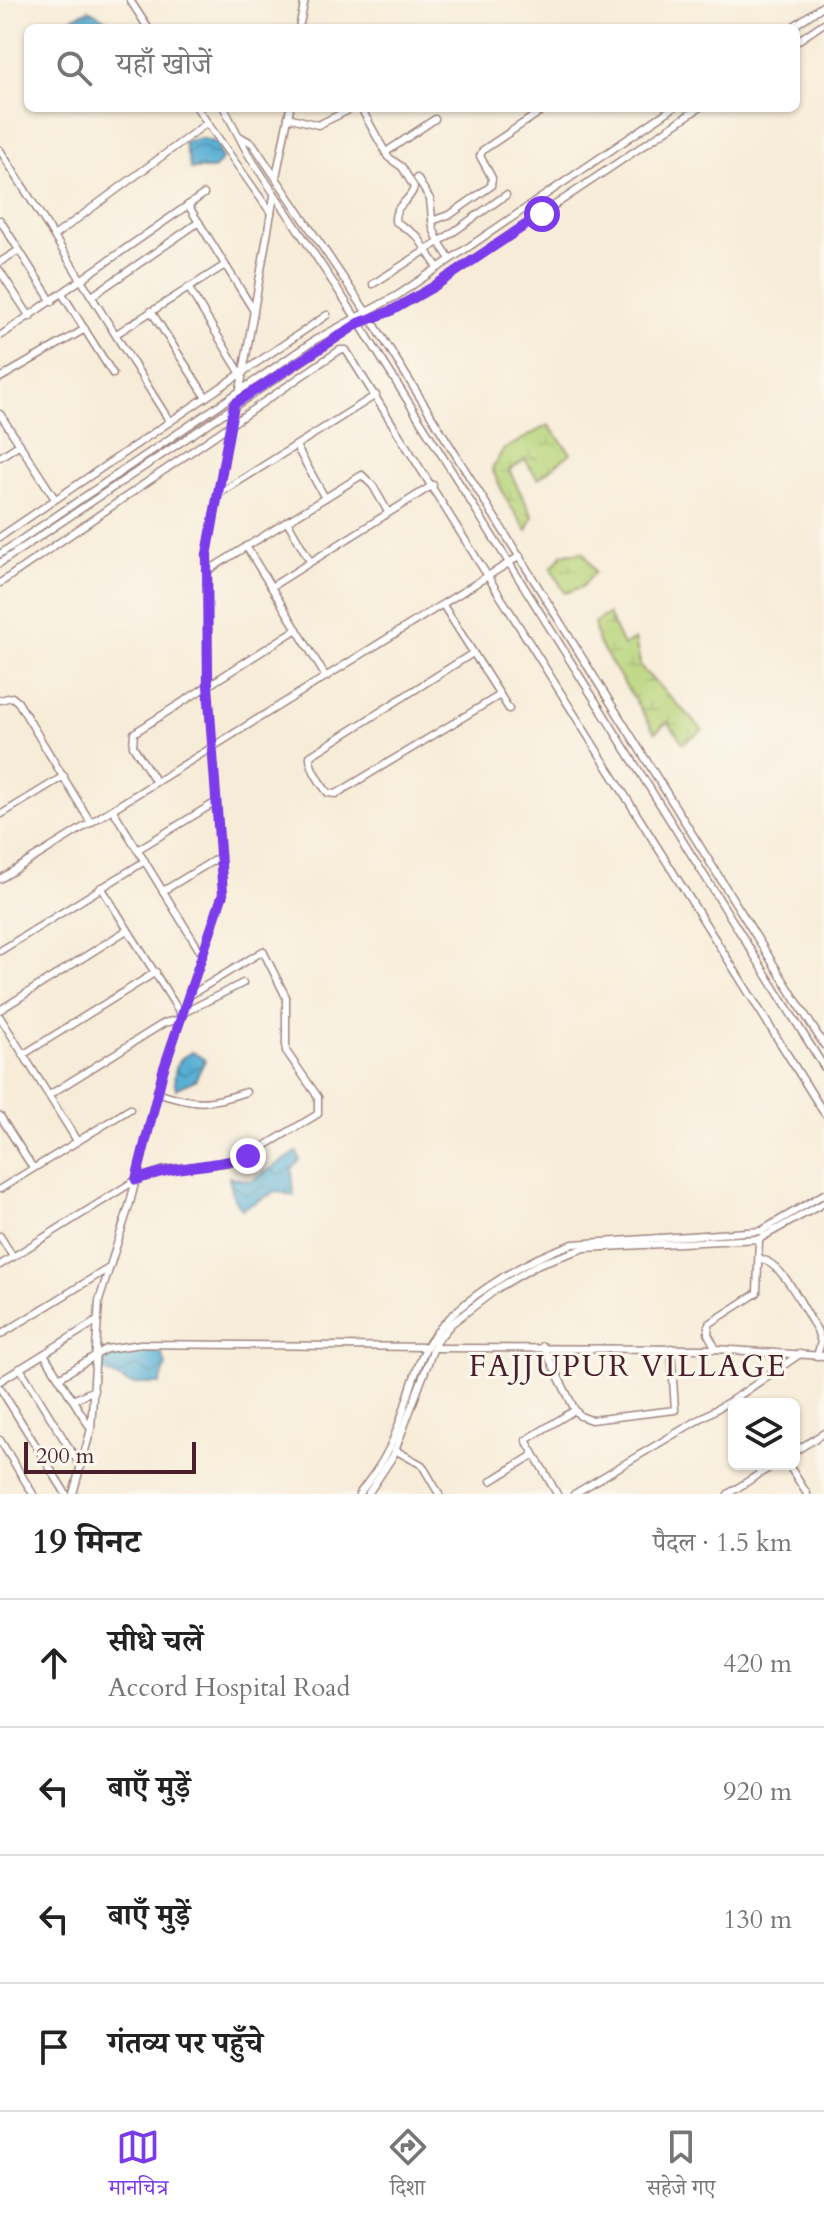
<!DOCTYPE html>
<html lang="hi">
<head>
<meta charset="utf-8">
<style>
	:root { --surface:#fff; --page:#f2f2f2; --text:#222; --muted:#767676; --line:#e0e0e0; --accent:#7c3aed }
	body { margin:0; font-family:Cardo,"Noto Serif Devanagari",serif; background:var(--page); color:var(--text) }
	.controls { position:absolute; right:24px; bottom:24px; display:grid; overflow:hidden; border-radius:12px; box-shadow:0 2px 6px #0004 }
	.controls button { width:72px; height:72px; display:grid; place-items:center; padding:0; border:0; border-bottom:2px solid var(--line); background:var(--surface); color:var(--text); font:40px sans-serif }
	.scale { position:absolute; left:24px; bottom:20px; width:172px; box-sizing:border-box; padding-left:8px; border:4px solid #4a1f2b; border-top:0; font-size:22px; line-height:28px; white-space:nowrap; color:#4a1f2b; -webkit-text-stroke:6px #fbf7ec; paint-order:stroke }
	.stop { position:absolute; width:24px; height:24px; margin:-18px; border:6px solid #7c3aed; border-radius:50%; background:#fff }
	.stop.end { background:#7c3aed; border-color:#fff; box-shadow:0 2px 8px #0008 }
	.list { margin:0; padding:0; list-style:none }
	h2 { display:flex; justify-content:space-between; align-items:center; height:104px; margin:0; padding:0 32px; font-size:34px }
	h2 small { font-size:26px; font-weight:400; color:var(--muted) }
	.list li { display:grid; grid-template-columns:52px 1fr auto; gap:24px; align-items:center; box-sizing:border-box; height:128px; padding:0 32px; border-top:2px solid var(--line) }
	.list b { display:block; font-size:30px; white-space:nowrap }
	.list p { margin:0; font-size:26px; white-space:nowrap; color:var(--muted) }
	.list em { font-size:26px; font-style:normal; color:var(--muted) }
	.icon { flex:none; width:44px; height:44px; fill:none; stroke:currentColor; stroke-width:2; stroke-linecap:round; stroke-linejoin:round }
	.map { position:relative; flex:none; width:824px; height:1494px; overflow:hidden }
	.search { position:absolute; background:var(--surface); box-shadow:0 2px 6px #0004; left:24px; right:24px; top:24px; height:88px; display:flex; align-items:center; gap:20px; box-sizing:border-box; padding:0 28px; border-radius:12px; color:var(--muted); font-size:30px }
	.sheet { height:616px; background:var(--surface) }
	nav { display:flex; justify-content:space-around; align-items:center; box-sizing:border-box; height:112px; border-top:2px solid var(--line); background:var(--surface); font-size:22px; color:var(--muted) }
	nav a { display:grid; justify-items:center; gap:4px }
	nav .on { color:var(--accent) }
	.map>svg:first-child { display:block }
</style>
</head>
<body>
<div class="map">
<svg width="824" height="1494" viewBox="0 0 824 1494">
	<defs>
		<pattern id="wetland-marsh" width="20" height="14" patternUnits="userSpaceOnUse" patternTransform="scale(2)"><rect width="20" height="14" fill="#b8d47a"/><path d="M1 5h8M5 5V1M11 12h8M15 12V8" fill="none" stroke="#a0b66a"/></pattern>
		<pattern id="water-waves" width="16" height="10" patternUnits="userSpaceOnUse" patternTransform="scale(2)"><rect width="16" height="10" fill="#57afd4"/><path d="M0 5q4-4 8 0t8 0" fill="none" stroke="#4a8eac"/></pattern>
	</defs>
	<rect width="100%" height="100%" fill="#fbf7ec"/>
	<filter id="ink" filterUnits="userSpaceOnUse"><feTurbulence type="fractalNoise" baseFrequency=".0125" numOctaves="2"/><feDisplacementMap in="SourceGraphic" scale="16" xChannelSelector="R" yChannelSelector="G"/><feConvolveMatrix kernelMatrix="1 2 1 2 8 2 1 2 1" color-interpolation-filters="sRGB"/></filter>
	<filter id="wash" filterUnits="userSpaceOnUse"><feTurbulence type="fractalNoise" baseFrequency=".006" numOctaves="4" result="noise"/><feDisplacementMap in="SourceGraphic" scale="32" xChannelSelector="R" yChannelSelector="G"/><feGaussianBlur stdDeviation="1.8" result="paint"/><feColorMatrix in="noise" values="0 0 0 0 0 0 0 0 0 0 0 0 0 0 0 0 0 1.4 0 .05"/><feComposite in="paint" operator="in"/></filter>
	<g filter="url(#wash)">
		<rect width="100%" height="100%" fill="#f7ecd8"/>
		<g fill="url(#wetland-marsh)" stroke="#817a52" stroke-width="2">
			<polygon points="548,425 571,453 538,479 525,460 509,470 533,517 527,531 507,501 492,469 503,450"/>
			<polygon points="584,552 595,572 582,587 565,593 551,568 563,554"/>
			<polygon points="608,614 623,646 635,639 641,668 703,730 683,743 668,722 655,732 598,642 594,623"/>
		</g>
		<g fill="url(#water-waves)" stroke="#506780" stroke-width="2">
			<polygon points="89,10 120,28 75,28 72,18"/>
			<polygon points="201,138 217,143 222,159 214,169 191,169 184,142"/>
			<path d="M193 1052 205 1060 195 1080 176 1089C172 1073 176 1057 193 1052Z"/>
			<polygon points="297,1152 300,1160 292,1169 294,1196 277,1191 242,1209 234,1199 229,1177 251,1181"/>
			<polygon points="144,1349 160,1350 166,1365 160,1384 130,1384 98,1368 100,1355"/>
		</g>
	</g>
	<g filter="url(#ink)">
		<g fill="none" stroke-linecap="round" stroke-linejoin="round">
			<g stroke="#a08682" stroke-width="9">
				<g id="minor">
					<polyline points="130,0 148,28"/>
					<polyline points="299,28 305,0"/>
					<polyline points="791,28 824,5"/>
					<polyline points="796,42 824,23"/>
					<polyline points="197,108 271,213"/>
					<polyline points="224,108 248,154 346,302 824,1067"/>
					<path d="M361 108 388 157 402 167 414 187C411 202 394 204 395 221L417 236 438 268"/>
					<polyline points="288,117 318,125 353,108"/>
					<polyline points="241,137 253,144 371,319 824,1045"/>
					<polyline points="0,150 170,422"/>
					<polyline points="386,152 435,119"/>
					<polyline points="276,177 290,108"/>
					<polyline points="188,205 254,311"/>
					<polyline points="0,220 52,302"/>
					<polyline points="432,221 451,214 491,186 492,178 480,156 483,150 546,108"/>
					<polyline points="54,236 207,123"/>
					<polyline points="450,259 439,242 506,195"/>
					<polyline points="0,262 19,250"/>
					<polyline points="0,271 30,317"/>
					<polyline points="373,284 439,242 433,228 430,199 417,178"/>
					<polyline points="188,287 241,374"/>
					<polyline points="63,295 113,374"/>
					<polyline points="92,296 199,222"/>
					<polyline points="151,311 206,397"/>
					<polyline points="116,334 225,265"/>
					<polyline points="0,336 204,194"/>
					<polyline points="0,378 85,329"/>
					<polyline points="240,390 274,196"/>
					<polyline points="0,414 55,499"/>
					<polyline points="296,446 325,498"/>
					<polyline points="0,457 20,444"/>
					<polyline points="217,495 376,395"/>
					<polyline points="287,521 310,561"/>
					<polyline points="0,537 327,315"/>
					<polyline points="246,546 326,677"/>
					<polyline points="0,554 315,340 398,295 673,108"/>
					<polyline points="0,563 359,323 391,311 433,287 699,108"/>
					<polyline points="207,571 362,475 373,486 388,512"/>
					<polyline points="0,583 322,362 340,350 346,350 824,1113"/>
					<polyline points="271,587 433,485"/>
					<polyline points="443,605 509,709"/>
					<path d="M473 653 310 756C309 768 321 784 328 793L336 794 500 695"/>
					<polyline points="0,700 12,697 18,702 91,823"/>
					<polyline points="156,782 133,746 134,733 297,629"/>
					<polyline points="113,810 203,956"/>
					<polyline points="0,815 64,776"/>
					<polyline points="137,850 216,802"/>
					<polyline points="0,879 520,556"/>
					<polyline points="101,887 182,1016"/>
					<polyline points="163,891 221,856"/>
					<polyline points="0,951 145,861"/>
					<polyline points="0,1010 127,930"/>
					<polyline points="183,1013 243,983"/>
					<polyline points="0,1017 77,1141"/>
					<polyline points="24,1054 156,972"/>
					<path d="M157 1092C196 1105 207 1105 246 1092"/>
					<polyline points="49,1095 164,1023 181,1019"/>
					<polyline points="0,1116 33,1168"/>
					<polyline points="0,1189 130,1109"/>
					<polyline points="0,1236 13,1257"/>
					<path d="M759 1258C786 1265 802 1308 817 1330L821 1342 817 1356"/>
					<polyline points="0,1265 136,1180 165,1170 230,1162 248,1156 318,1114 318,1097 286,1051 286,997 263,951 192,994"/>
					<polyline points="0,1335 109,1268"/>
					<polyline points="543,1346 575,1410 580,1416 591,1420 675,1410 671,1348"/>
					<polyline points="433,1348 716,1349 824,1356"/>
					<polyline points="716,1349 708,1334 709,1324 757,1293 759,1239"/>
					<polyline points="44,1354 91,1429"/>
					<polyline points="20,1368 81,1467"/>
					<polyline points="59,1378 106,1349 141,1344 426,1347"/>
					<polyline points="0,1381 95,1322"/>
					<polyline points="0,1388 66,1494"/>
					<polyline points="73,1400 94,1390"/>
					<polyline points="0,1440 33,1494"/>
					<polyline points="395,1450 422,1465 439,1494"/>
					<polyline points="794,1452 824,1433"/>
					<polyline points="788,1464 807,1494"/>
					<polyline points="491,1481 533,1455"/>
					<polyline points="73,1494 91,1429 99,1301 130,1203 163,1071 223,894 208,686 207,555 234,404"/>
					<path d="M359 1494C372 1477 384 1461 392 1442 405 1412 411 1379 425 1350 448 1304 526 1259 573 1244L761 1231 824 1194"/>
					<polyline points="368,1494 393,1456 436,1342 451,1324 498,1288 539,1264 585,1248 759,1239 824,1203"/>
					<polyline points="557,1494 526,1440 575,1410"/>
					<polyline points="574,1494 740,1395 800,1354"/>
					<polyline points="728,1494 775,1464"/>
				</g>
			</g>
			<use href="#minor" stroke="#fff" stroke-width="6"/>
		</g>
	</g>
	<g fill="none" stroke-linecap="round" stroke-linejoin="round" filter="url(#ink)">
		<path stroke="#7c3aed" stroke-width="10" d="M248 1156C211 1168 173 1165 136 1180L163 1071 223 894 208 686 207 555 234 404 359 323 391 311 433 287 542 214"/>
	</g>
	<g text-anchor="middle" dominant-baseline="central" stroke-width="6" stroke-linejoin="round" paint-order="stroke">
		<g font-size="30" letter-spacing="2" fill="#4a1f2b" stroke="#fbf7ec">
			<text x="628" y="1366">FAJJUPUR VILLAGE</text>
		</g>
	</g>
</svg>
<div class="controls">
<button><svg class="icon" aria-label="layers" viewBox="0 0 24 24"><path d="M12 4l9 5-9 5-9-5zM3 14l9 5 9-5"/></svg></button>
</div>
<div class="scale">200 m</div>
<div class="stop" style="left:542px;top:214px"></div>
<div class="stop end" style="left:248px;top:1156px"></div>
<div class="search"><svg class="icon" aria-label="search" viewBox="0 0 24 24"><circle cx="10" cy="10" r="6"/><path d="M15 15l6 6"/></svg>यहाँ खोजें</div>
</div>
<section class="sheet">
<h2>19 मिनट<small>पैदल · 1.5 km</small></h2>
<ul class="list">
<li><svg class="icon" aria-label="ahead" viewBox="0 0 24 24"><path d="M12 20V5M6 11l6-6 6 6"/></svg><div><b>सीधे चलें</b><p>Accord Hospital Road</p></div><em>420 m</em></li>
<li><svg class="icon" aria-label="left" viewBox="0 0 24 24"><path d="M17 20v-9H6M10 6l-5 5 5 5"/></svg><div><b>बाएँ मुड़ें</b></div><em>920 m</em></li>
<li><svg class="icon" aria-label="left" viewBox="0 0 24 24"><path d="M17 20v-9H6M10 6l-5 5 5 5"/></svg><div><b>बाएँ मुड़ें</b></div><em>130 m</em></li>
<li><svg class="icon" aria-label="arrive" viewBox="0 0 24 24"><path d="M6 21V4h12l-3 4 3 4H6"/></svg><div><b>गंतव्य पर पहुँचे</b></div></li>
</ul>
</section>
<nav>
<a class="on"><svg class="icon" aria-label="map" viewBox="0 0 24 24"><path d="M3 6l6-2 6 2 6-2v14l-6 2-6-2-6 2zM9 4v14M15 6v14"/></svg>मानचित्र</a>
<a><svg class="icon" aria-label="directions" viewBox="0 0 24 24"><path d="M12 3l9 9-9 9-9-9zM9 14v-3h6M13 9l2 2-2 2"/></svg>दिशा</a>
<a><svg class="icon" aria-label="saved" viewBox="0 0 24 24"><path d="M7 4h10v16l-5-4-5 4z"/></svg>सहेजे गए</a>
</nav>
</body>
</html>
